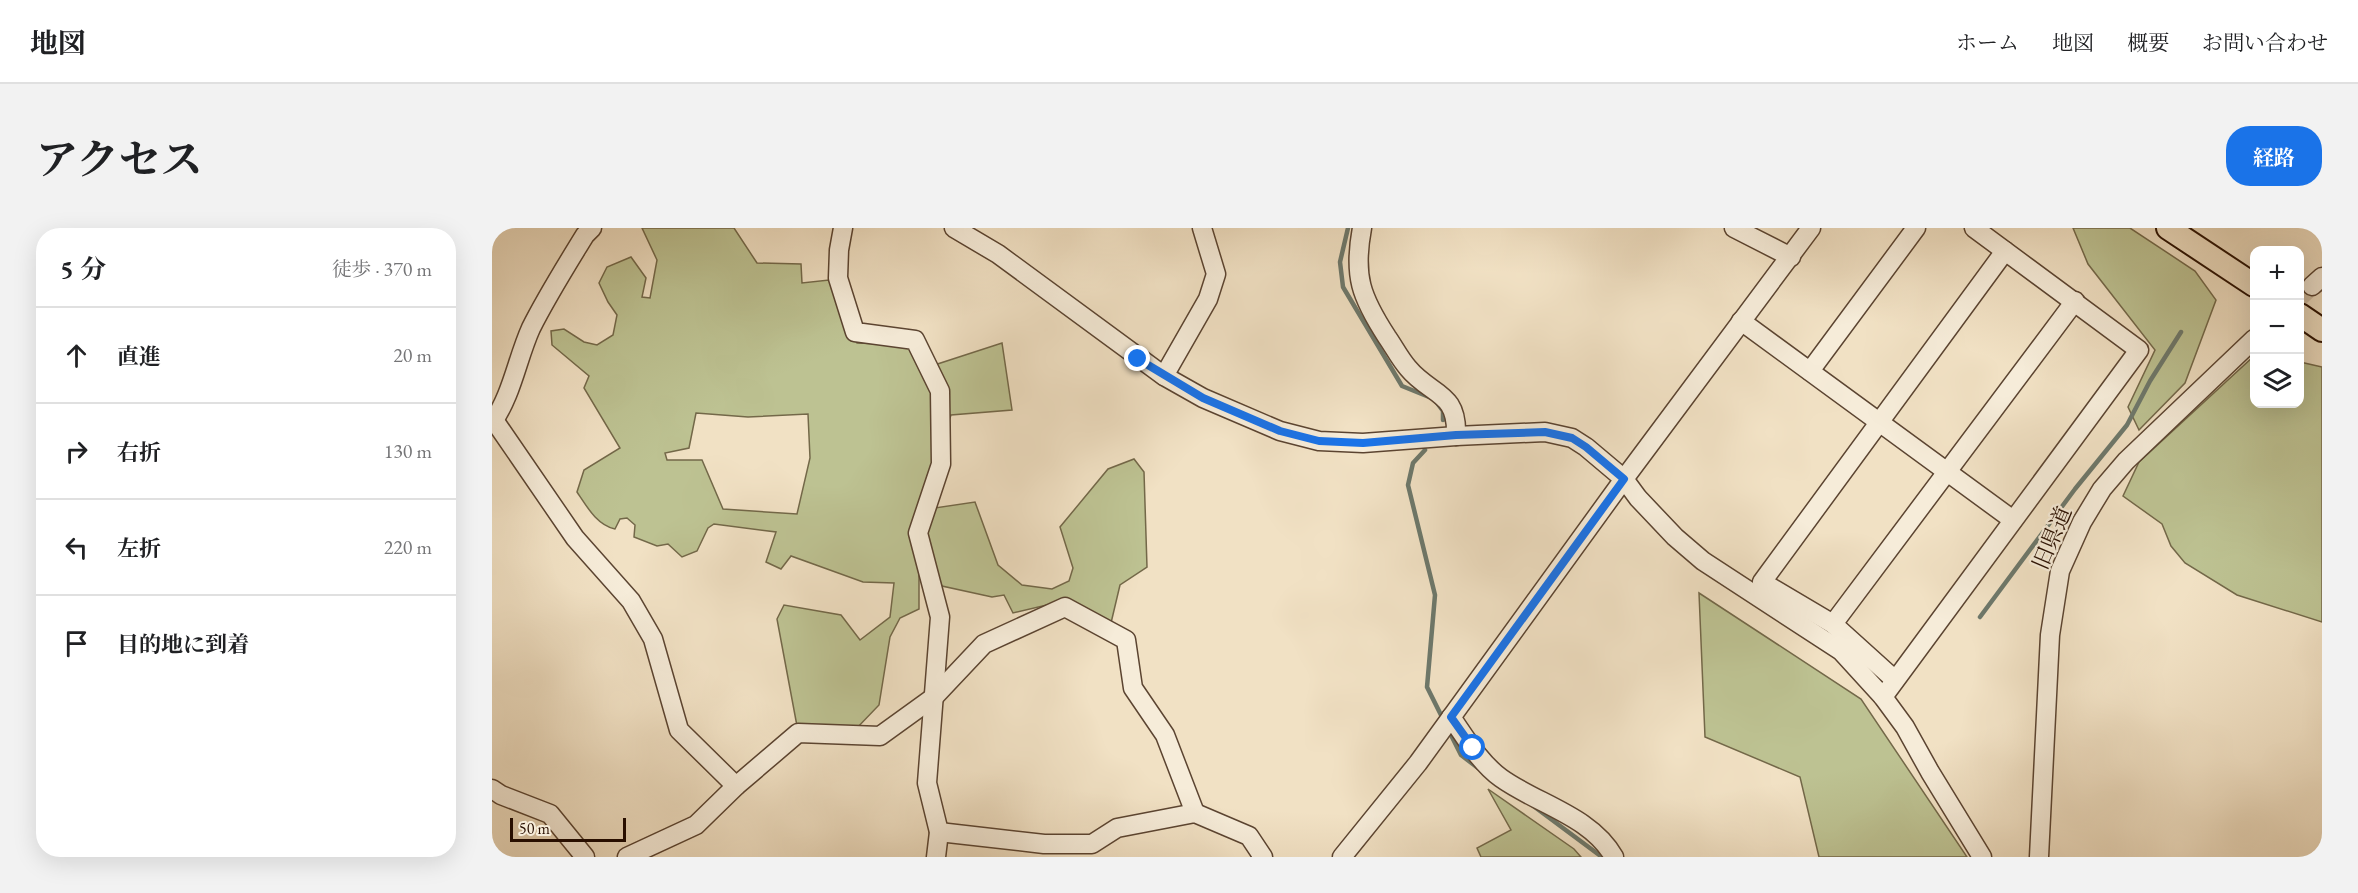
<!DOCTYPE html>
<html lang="ja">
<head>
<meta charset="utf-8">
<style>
	:root { --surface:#fff; --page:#f2f2f2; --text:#202124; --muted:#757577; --line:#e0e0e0; --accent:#1a73e8 }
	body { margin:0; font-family:"EB Garamond","Noto Serif JP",serif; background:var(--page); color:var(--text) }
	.controls { position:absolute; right:18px; top:18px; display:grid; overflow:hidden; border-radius:12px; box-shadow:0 6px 24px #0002 }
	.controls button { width:54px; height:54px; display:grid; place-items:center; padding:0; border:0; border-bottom:2px solid var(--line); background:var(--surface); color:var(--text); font:30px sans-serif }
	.scale { position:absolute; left:18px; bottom:15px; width:116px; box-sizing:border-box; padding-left:6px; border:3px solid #290f00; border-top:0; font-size:16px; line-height:21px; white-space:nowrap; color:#290f00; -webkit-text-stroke:4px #f6ecd9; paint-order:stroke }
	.stop { position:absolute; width:18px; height:18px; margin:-14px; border:4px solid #1a73e8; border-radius:50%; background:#fff }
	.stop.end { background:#1a73e8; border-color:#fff; box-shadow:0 2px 6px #0008 }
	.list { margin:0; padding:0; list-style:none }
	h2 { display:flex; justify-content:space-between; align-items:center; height:78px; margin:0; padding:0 24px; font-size:26px }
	h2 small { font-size:20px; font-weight:400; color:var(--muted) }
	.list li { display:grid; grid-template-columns:39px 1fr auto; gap:18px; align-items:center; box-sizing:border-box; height:96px; padding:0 24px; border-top:2px solid var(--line) }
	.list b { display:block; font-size:22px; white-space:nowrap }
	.list em { font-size:20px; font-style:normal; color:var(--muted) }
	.icon { flex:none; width:33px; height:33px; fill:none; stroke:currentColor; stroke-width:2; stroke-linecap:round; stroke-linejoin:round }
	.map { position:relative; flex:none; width:1830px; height:629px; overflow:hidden; border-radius:24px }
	header { display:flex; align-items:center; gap:36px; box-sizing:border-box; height:84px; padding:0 30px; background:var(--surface); border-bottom:2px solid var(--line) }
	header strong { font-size:28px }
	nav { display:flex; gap:33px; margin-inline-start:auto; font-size:21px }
	.intro { display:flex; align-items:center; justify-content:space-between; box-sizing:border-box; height:144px; padding:0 36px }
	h1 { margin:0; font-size:42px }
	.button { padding:15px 27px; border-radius:24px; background:var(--accent); color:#fff; font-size:21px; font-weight:700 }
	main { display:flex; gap:36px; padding:0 36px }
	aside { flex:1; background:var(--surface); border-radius:24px; box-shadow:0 6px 24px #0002 }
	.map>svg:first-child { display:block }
</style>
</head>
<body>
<header>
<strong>地図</strong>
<nav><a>ホーム</a><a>地図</a><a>概要</a><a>お問い合わせ</a></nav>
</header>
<div class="intro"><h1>アクセス</h1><a class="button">経路</a></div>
<main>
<aside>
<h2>5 分<small>徒歩 · 370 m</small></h2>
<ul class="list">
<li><svg class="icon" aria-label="ahead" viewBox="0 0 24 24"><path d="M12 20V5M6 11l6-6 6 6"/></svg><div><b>直進</b></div><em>20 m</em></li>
<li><svg class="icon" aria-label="right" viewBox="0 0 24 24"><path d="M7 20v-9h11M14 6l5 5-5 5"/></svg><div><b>右折</b></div><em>130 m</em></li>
<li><svg class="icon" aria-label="left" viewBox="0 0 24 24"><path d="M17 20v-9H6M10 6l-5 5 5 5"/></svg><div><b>左折</b></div><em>220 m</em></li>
<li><svg class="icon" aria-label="arrive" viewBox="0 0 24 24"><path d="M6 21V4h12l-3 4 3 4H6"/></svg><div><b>目的地に到着</b></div></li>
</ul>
</aside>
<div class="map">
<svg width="1830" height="629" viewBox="0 0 1830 629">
	<rect width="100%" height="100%" fill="#f1e1c4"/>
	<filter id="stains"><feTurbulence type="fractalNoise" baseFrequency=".00333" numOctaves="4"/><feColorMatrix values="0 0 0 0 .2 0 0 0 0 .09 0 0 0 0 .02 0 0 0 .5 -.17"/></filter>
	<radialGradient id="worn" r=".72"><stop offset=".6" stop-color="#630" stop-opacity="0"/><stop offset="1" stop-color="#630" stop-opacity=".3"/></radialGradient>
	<g fill="#bdc292" stroke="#736849" stroke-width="1.5" fill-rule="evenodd">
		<path d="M150 0H242L265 35 309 36 310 55 337 52 350 89 365 115 418 117 430 141 510 115 520 182 459 187 443 234 435 248 443 280 483 274 506 337 530 357 560 361 577 353 581 340 568 299 616 241 642 231 652 244 655 339 628 357 619 395 559 376 521 385 512 367 500 369 450 358 440 335 427 337V381L408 390 398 409 387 477 363 502 305 498 285 391 292 377 349 387 368 412 398 389 402 355 371 354 299 328 289 341 274 334 284 304 222 296 216 300 205 323 190 329 176 316 165 318 142 309 143 297 135 290 128 291 123 301C105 297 95 279 85 264L92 242 128 220 92 160 97 148 60 117 59 103 72 101 92 114 105 117 121 107 125 87 116 74 107 55 115 39 139 29 154 50 150 69 158 70 165 32ZM204 185 256 189 316 186 318 230 305 286 231 281 210 232H175L173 225 197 220Z"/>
		<polygon points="1581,0 1638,0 1703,43 1724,72 1693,155 1647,202 1636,179 1663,122 1596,36"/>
		<polygon points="1762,128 1762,176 1808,176 1808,134 1830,139 1830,394 1745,367 1693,335 1679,318 1670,296 1631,268 1647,234"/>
		<polygon points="1207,365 1369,471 1475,629 1327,629 1308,549 1213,509"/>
		<polygon points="996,561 1082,621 1089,629 989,629 985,620 1019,602"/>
	</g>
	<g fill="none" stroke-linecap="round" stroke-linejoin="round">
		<g stroke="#6d786b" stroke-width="4.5">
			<polyline points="856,0 848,34 851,59 910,158 942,171 951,183 951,192"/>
			<polyline points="933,222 921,235 916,257 943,367 935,459 952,493"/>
			<polyline points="1488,389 1583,261 1635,197 1658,153 1689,104"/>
			<polyline points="957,503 969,527 986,540"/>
			<polyline points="1040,577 1110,629"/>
		</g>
		<polyline stroke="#d3c2a7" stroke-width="18" stroke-dasharray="18 9" stroke-linecap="butt" points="1808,69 1820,58"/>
		<g stroke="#5b4431" stroke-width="21">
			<g id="minor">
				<polyline points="351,0 347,22 346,50 363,104 423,112 448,163 449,236 426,305 448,389 435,555 447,604 444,629"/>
				<polyline points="462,0 506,26 672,148 711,170 788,203 827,213 871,215 964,208 1053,204 1080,210 1094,219 1132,251 1146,270 1183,309 1211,333 1349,423 1391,469 1413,499 1438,544 1490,629"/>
				<path d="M870 0C861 48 869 69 895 109 902 119 908 131 916 140 939 168 966 163 964 208"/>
				<polyline points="1242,0 1299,29"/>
				<polyline points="1820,58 1830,49"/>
				<polyline points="1249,93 1521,292"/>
				<polyline points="1318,143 1424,0"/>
				<polyline points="672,148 716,71 724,46 710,0"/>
				<polyline points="2,192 83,310 139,373 161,411 187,502 244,558"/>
				<path d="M0 195C20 167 25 131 39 100 55 68 74 38 93 7L100 0"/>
				<polyline points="1341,396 1583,73"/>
				<polyline points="1403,452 1341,396 1270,354 1513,23"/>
				<polyline points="1391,469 1647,122 1482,0"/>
				<path d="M959 489C973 509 988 535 1009 550 1045 576 1099 588 1122 629"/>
				<polyline points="0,561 9,567 58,586 93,629"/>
				<polyline points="447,604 552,616 600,616 625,600 703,585 757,608 771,629"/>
				<polyline points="135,629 204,597 244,558 306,505 388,508 442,469 492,416 573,379 634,412 641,460 673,507 703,585"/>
				<polyline points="850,629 926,535 1132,251 1319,0"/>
				<polyline points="1547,629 1558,407 1568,343 1590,294 1610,261 1634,233 1762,111"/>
			</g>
		</g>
		<g stroke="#290f00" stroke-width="26">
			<g id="major">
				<polyline points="1676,0 1762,57"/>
				<polyline points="1808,87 1830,102"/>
			</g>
		</g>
		<use href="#minor" stroke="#f6ecd9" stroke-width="18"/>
		<use href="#major" stroke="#f1e1c4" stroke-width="22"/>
	</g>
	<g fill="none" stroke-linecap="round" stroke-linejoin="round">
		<polyline stroke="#1a73e8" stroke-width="8" points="646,131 711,170 788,203 827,213 871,215 964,207 1053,204 1080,210 1094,219 1132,251 959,489 981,520"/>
	</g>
	<g text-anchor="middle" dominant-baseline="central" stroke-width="4.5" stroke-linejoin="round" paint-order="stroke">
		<g font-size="22" fill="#290f00" stroke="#f6ecd9">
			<text transform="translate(1560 310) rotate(-67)">旧県道</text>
		</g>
	</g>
	<rect width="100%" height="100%" filter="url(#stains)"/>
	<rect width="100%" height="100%" fill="url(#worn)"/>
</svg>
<div class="controls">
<button>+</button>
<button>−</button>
<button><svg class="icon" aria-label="layers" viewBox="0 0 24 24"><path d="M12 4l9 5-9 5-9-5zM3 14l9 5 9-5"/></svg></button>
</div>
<div class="scale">50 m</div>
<div class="stop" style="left:981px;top:520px"></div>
<div class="stop end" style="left:646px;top:131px"></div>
</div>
</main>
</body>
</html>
